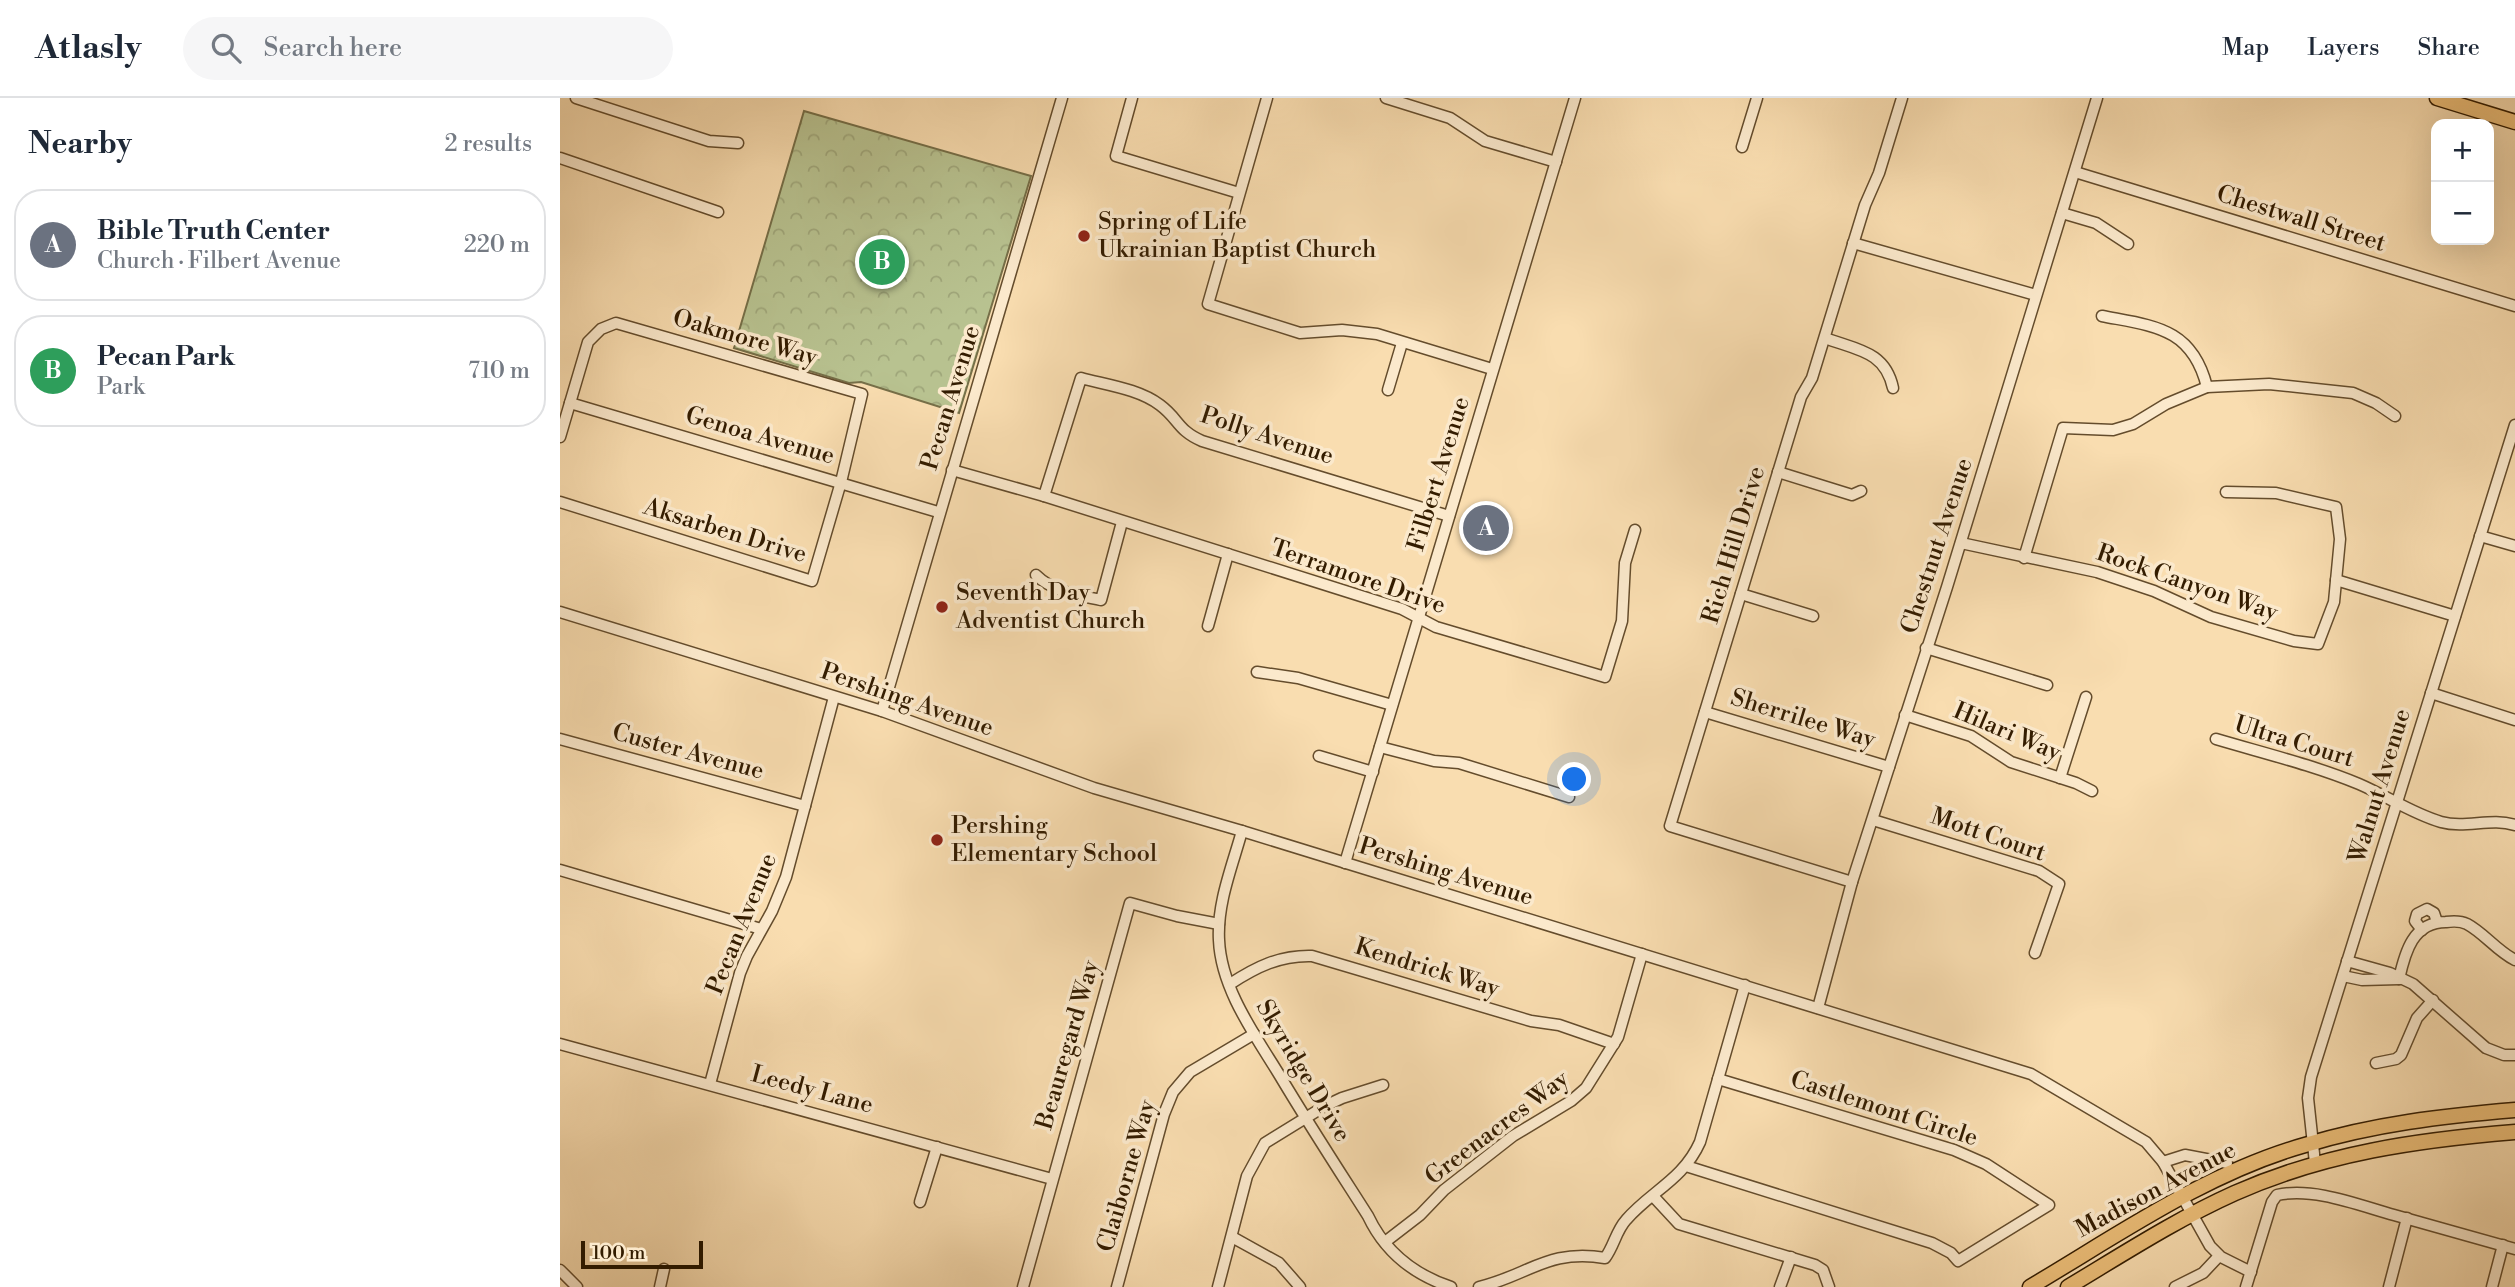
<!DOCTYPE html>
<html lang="en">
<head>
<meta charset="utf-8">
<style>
	:root { --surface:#fff; --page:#f6f6f7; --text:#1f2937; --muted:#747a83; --line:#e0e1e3; --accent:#0b8043 }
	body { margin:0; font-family:"Libre Bodoni",serif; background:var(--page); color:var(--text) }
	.controls { position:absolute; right:21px; top:21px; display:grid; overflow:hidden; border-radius:14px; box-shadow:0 7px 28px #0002 }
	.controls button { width:63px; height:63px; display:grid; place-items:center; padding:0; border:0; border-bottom:2px solid var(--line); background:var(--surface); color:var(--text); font:35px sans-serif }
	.scale { position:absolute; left:21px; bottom:18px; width:122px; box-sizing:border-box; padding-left:7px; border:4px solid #331c00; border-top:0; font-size:19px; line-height:24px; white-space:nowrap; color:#331c00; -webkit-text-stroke:5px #fbe9cc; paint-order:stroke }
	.you { position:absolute; left:1015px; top:682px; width:24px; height:24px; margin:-18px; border:5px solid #fff; border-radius:50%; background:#1a73e8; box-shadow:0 0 0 10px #1a73e833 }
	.badge { display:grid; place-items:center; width:46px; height:46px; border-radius:50%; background:var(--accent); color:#fff; font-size:23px; font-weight:700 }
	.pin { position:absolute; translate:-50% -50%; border:4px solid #fff; box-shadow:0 2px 7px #0006 }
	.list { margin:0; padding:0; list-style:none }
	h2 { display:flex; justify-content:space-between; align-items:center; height:91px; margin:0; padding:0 28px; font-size:30px }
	h2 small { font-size:23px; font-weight:400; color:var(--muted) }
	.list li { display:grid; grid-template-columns:46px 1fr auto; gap:21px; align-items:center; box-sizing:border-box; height:112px; margin:0 14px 14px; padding:0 14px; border:2px solid var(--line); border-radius:28px }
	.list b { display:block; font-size:26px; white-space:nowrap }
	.list p { margin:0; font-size:23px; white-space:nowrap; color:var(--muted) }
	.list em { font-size:23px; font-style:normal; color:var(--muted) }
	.icon { flex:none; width:38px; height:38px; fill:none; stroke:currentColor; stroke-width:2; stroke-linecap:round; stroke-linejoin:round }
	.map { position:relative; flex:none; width:1955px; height:1189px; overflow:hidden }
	header { display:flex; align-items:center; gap:42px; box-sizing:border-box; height:98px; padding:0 35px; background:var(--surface); border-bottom:2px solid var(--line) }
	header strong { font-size:33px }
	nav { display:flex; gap:38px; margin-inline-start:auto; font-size:24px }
	.search { width:490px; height:63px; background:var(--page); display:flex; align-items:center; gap:18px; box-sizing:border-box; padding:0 24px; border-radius:38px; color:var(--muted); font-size:26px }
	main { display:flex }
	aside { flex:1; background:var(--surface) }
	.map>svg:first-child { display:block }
</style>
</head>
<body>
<header>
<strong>Atlasly</strong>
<div class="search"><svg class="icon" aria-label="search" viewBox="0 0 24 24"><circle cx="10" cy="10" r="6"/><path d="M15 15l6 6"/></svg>Search here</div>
<nav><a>Map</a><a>Layers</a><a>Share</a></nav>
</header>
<main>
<aside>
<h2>Nearby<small>2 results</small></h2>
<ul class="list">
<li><span class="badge" style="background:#6b7280">A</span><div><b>Bible Truth Center</b><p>Church · Filbert Avenue</p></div><em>220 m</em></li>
<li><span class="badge" style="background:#2e9e5b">B</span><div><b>Pecan Park</b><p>Park</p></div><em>710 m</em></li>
</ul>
</aside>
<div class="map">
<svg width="1955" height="1189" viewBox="0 0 1955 1189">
	<defs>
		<pattern id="park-crowns" width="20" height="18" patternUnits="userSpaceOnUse" patternTransform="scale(1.75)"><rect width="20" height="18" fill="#b8c290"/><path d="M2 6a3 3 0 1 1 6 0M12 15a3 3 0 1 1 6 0" fill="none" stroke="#9fa67a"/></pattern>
	</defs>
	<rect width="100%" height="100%" fill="#f9ddb0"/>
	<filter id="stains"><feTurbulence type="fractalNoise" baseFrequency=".00286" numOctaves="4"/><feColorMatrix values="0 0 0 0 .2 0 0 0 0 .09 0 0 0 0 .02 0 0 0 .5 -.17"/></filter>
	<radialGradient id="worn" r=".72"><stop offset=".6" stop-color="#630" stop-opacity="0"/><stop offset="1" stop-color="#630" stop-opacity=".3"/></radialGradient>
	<polygon fill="url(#park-crowns)" stroke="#766f48" stroke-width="2" points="244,13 471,78 399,315 301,284 289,285 174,250"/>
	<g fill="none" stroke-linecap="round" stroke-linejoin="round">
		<g stroke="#644c2c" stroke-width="13">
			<g id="minor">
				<polyline points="16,0 149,43 178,45"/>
				<polyline points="572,0 556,58 679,95"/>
				<polyline points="707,0 648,206 740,235 782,232 817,236 932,271"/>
				<polyline points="826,0 890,20 925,43 996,64"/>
				<polyline points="1182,49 1197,0"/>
				<polyline points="0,60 158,114"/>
				<polyline points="1515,74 1955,208"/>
				<polyline points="1502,115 1536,125 1568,146"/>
				<polyline points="1293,145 1476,197"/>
				<path d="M1542 218C1593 228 1632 229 1647 289"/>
				<path d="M1265 240C1297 252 1325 253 1333 290"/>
				<polyline points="828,292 842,245"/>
				<polyline points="10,305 378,414"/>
				<polyline points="0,339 28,244 41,231 56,225 302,296 281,384 252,483 0,404"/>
				<polyline points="392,372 484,398 842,511 876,529 1045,579 1062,523 1065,465 1075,432"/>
				<polyline points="1218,374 1292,397 1301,393"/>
				<path d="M484 398 521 280C547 287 579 291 600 307 619 321 617 332 642 343L889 418"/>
				<polyline points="1920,438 1955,448"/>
				<polyline points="1401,445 1537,474 1594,493 1651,519 1734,543 1758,546 1774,504 1780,441 1776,409 1716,395 1666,394"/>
				<polyline points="1464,460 1503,330 1553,332 1573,326 1606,306 1647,289 1709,286 1793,295 1816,305 1835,318"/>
				<path d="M476 477C493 494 518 497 541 502L562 424"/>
				<polyline points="1776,482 1895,518"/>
				<polyline points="1181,496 1253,518"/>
				<polyline points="0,514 322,613 534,690 682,733 1471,976 1586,1044 1603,1064 1650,1148 1661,1159 1691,1174"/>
				<polyline points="648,528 668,456"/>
				<polyline points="1366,550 1487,587"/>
				<polyline points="697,574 738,580 832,607"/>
				<polyline points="1871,595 1955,622"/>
				<polyline points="322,613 502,0"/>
				<polyline points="1145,614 1329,669"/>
				<polyline points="1345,617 1411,638 1451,664 1516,685 1532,693"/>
				<polyline points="0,641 245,708"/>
				<path d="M1656 641C1703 655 1753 667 1799 686 1827 698 1851 715 1881 724 1906 731 1931 719 1955 727"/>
				<polyline points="820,649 874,663 899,665 1009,699"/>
				<polyline points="759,658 813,674"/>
				<polyline points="1500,680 1526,599"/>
				<polyline points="1313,722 1479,773 1499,786 1475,855"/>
				<path d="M682 733C672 769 657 805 659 842 661 891 695 937 720 978 748 1025 778 1071 808 1118 825 1154 855 1177 891 1189"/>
				<polyline points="785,765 1015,0"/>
				<polyline points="0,772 201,831"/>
				<polyline points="1292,784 1110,728 1241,299 1252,280 1305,107 1319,75 1342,0"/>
				<polyline points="1862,832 1855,823 1857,816 1867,811 1874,815 1877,824"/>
				<polyline points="1787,863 1830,875 1853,886 1926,950 1944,957 1955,957"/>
				<polyline points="1783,878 1802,882 1839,881"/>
				<path d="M1839 881C1845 854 1853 824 1886 824 1893 823 1901 823 1907 826 1924 835 1937 853 1955 862"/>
				<path d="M670 886C696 869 720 857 752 858L971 923 999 927 1054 946"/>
				<polyline points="1258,910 1292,784 1387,489 1537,0"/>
				<polyline points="0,946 492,1081"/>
				<polyline points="1816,965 1836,961 1841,957 1857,920 1873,902"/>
				<polyline points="150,986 180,875 187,858 212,813 226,779 274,599"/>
				<polyline points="1603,1064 1625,1057 1667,1065"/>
				<polyline points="1755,1065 1748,1000 1751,979 1955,327"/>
				<polyline points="1126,1068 1372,1145 1391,1155 1398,1163 1489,1107 1426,1066 1394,1052 1158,981"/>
				<polyline points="1093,1098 1119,1126 1255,1167 1263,1172 1269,1189"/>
				<polyline points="360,1104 377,1049"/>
				<polyline points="672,1139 719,1165 740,1189"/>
				<polyline points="825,1144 860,1117 884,1092 953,1038 1011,1003 1026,990 1058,939 1082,856"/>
				<polyline points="0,1172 17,1189"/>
				<polyline points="100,1189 104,1171"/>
				<polyline points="463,1189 570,805 617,818 659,826"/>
				<polyline points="557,1189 604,1016 613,994 630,974 694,936"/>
				<polyline points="658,1189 687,1078 705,1045 765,1008 782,1000 823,987"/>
				<path d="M919 1189C967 1178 989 1150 1045 1160 1054 1148 1056 1133 1066 1122 1091 1093 1123 1082 1140 1044L1185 887"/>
				<polyline points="1220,1189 1231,1159"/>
				<polyline points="1615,1189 1643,1175 1659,1158"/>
				<path d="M1686 1189 1712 1104 1717 1097C1754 1089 1798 1107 1834 1117 1874 1128 1915 1140 1955 1151"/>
				<polyline points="1829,1189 1847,1120"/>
				<polyline points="1932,1189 1943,1147"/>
			</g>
		</g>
		<g stroke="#331c00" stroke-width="17">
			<g id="major">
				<polyline points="1877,0 1955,24"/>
				<path d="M1470 1189C1558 1137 1646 1075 1745 1047 1814 1026 1883 1018 1955 1012"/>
				<path d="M1508 1189C1563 1156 1617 1121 1675 1095 1765 1055 1858 1042 1955 1034"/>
			</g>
		</g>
		<use href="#minor" stroke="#fbe9cc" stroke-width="10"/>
		<use href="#major" stroke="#ecbe78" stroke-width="14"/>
	</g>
	<g fill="#8f2418" stroke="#fbe9cc" stroke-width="2.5">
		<circle cx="524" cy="138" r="7"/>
		<circle cx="382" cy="509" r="7"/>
		<circle cx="377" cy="742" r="7"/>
	</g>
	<g text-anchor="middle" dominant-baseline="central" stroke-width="7" stroke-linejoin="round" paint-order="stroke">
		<g font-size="24" fill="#331c00" stroke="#fbe9cc">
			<text transform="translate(1741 121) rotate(17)">Chestwall Street</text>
			<text transform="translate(185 240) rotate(16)">Oakmore Way</text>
			<text transform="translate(391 300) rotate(-73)">Pecan Avenue</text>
			<text transform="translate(200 338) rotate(16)">Genoa Avenue</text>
			<text transform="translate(707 338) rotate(18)">Polly Avenue</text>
			<text transform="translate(879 376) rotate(-73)">Filbert Avenue</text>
			<text transform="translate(165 433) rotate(17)">Aksarben Drive</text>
			<text transform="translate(1174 447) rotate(-73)">Rich Hill Drive</text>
			<text transform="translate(1377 448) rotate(-72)">Chestnut Avenue</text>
			<text transform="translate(798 479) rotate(19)">Terramore Drive</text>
			<text transform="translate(1627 485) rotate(19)">Rock Canyon Way</text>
			<text transform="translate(347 602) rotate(19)">Pershing Avenue</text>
			<text transform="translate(1243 621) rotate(17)">Sherrilee Way</text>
			<text transform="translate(1447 634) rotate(23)">Hilari Way</text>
			<text transform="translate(1734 644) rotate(17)">Ultra Court</text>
			<text transform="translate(128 654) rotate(15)">Custer Avenue</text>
			<text transform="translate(1820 688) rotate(-73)">Walnut Avenue</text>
			<text transform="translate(1428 737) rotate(19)">Mott Court</text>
			<text transform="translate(886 774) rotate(17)">Pershing Avenue</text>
			<text transform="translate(182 826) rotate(-68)">Pecan Avenue</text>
			<text transform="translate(867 870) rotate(17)">Kendrick Way</text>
			<text transform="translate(508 947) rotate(-74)">Beauregard Way</text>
			<text transform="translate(743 973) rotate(59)">Skyridge Drive</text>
			<text transform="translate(252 992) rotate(15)">Leedy Lane</text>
			<text transform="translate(1324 1011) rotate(18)">Castlemont Circle</text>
			<text transform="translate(937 1030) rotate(-37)">Greenacres Way</text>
			<text transform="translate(567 1078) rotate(-74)">Claiborne Way</text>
			<text transform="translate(1596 1092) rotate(-28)">Madison Avenue</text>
		</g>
		<g font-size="24" fill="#331c00" stroke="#fbe9cc" text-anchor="start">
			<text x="538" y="124">Spring of Life<tspan x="538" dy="28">Ukrainian Baptist Church</tspan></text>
			<text x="396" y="495">Seventh Day<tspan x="396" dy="28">Adventist Church</tspan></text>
			<text x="391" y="728">Pershing<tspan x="391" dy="28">Elementary School</tspan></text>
		</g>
	</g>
	<rect width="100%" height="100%" filter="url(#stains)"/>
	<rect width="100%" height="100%" fill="url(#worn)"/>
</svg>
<div class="controls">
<button>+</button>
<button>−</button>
</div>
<div class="scale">100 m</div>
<div class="you"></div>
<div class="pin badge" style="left:926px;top:430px;background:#6b7280">A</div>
<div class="pin badge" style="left:322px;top:164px;background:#2e9e5b">B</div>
</div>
</main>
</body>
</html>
